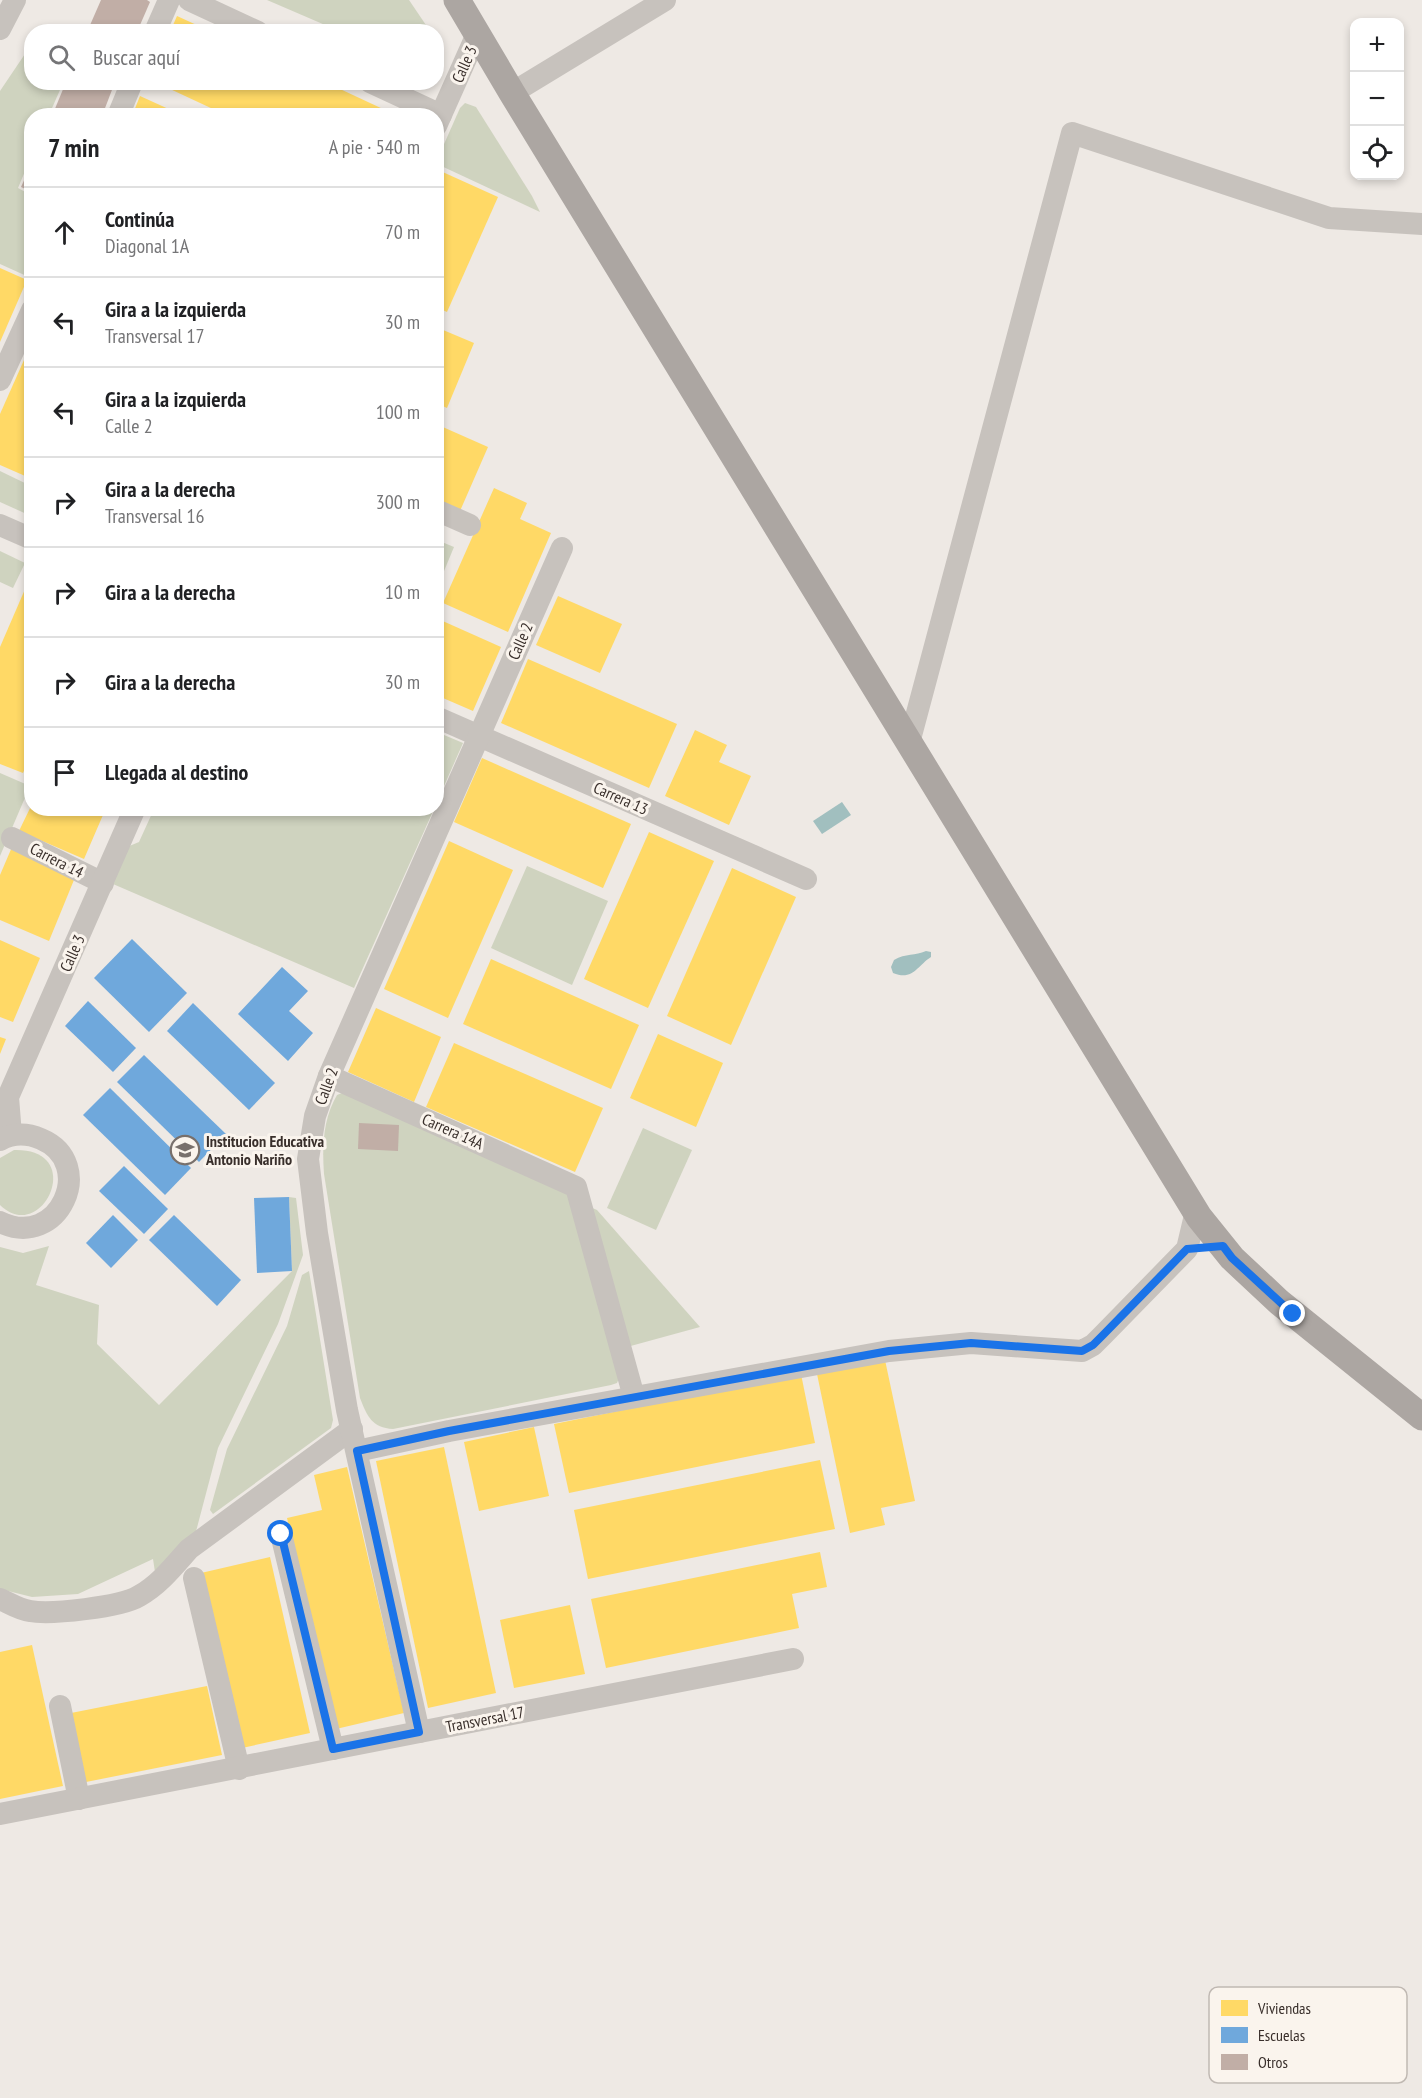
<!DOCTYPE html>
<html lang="es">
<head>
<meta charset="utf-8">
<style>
	:root { --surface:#fff; --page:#f2f2f2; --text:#202124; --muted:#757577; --line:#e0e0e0 }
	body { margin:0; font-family:"PT Sans Narrow",sans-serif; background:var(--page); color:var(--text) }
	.controls { position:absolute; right:18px; top:18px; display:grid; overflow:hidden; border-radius:12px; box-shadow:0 3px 9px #0003 }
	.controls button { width:54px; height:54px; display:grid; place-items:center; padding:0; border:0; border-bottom:2px solid var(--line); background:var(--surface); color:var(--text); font:30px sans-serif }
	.stop { position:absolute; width:18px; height:18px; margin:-14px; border:4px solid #1a73e8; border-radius:50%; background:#fff }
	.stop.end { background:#1a73e8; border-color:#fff; box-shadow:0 2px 6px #0008 }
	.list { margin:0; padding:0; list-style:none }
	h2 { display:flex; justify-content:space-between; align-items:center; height:78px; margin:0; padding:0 24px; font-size:26px }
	h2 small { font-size:20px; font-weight:400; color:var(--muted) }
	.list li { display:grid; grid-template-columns:39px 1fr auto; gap:18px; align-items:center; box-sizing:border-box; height:90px; padding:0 24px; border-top:2px solid var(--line) }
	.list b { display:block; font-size:22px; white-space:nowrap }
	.list p { margin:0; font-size:20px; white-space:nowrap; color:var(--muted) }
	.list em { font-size:20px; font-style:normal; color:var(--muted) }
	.icon { flex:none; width:33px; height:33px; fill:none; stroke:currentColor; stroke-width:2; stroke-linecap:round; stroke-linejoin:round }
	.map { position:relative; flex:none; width:1422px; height:2098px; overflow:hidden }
	.search { position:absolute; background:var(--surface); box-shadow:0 3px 9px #0003; left:24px; top:24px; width:420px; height:66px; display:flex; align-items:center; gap:15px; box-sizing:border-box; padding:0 21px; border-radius:24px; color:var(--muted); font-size:22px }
	.panel { position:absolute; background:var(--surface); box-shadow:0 3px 9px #0003; left:24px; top:108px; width:420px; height:708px; border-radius:24px }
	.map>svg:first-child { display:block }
</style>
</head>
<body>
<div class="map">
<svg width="1422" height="2098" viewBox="0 0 1422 2098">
	<rect width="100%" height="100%" fill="#eee9e4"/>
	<g fill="#cfd3bf">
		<polygon points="267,0 409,0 430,31 339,31"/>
		<path d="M437 41C443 51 446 63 437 73Z"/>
		<polygon points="31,45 32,82 63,83 49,115 32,116 31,157 18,188 31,195 31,278 0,264 0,91"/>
		<polygon points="465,103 476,107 532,196 540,212 437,164 437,160 460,108"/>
		<polygon points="0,471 31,486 31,516 0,502"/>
		<polygon points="437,540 454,547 437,588"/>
		<polygon points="0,551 25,563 13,588 0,582"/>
		<polygon points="437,732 463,743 437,802"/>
		<polygon points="0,773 30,786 0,856"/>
		<polygon points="154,809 434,809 354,988 113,884 127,847 139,842"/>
		<polygon points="527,866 608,901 572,985 491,948"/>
		<path d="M342 1093 572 1190 620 1376 617 1383 611 1385 393 1429C372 1428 367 1416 360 1398L324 1174C322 1146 323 1119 337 1095Z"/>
		<polygon points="643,1128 692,1150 656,1230 607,1208"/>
		<path d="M14 1150C88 1148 42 1246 0 1205V1158Z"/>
		<polygon points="289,1197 296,1198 303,1255 278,1324 218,1448 194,1539 155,1572 153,1559 78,1594 32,1597 0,1589 0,1247 23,1253 49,1246 36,1285 99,1305 97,1344 159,1405 292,1271"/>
		<polygon points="590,1207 597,1210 700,1327 627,1347"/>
		<polygon points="309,1271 333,1420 331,1428 213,1514 210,1510 227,1449 287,1326 302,1275"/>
	</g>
	<g fill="#a1bfbf">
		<polygon points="842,802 851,815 822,834 813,821"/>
		<path d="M926 951 931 952V957C917 966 913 981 893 973L891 967 894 960C906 953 915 956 926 951Z"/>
	</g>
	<g fill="#ffd966">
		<polygon points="177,16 212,32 170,32"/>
		<polygon points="155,82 325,82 398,116 228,116"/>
		<polygon points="140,96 173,111 183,116 132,116"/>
		<polygon points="436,169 498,197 447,312 436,307"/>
		<polygon points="0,268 27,280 0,342"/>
		<polygon points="436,327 474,343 447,408 436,403"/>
		<polygon points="32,342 32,479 0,465 0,414"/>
		<polygon points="436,424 488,447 460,511 436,501"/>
		<polygon points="494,488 527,503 520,519 551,533 508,632 443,603"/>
		<polygon points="32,573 32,753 23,773 0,764 0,647"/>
		<polygon points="558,596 622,624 600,673 536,645"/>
		<polygon points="436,618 501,647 473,711 436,695"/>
		<polygon points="528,659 677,724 649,788 501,723"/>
		<polygon points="695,730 727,745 719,762 751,776 729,825 665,796"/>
		<polygon points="482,758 631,824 603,888 454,822"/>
		<polygon points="32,804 32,808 106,808 84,859 19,831"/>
		<polygon points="649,832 714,861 648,1008 584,979"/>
		<polygon points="449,841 513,870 448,1018 384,989"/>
		<polygon points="12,847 76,875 49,941 0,920 0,875"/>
		<polygon points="732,868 796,897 731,1045 667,1016"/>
		<polygon points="0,940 40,958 13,1022 0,1017"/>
		<polygon points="491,959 639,1025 611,1089 463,1024"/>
		<polygon points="376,1008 441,1037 414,1102 348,1072"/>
		<polygon points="658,1034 723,1063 696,1127 630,1098"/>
		<polygon points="0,1037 6,1039 0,1054"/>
		<polygon points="454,1043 603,1108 575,1172 426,1107"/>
		<polygon points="885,1360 915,1501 881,1508 885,1525 850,1533 817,1374"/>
		<polygon points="801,1374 815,1443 569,1493 554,1424"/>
		<polygon points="534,1427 549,1496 479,1511 464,1442"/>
		<polygon points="444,1447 496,1693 428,1708 376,1461"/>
		<polygon points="820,1460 835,1529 588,1579 574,1510"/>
		<polygon points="347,1467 404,1713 336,1729 287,1518 322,1510 314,1475"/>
		<polygon points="820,1552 827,1587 792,1594 799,1628 606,1668 591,1599"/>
		<polygon points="270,1557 310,1733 242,1748 201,1573"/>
		<polygon points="570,1605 585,1674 514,1688 500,1620"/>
		<polygon points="32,1645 63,1786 0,1799 0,1652"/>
		<polygon points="207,1686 222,1755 81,1783 66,1714"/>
	</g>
	<g fill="#6fa8dc">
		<polygon points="132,939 187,993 149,1032 94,978"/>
		<polygon points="282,967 308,991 289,1011 313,1033 288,1061 238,1014"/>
		<polygon points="88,1001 136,1048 113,1072 65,1026"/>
		<polygon points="193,1003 275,1083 249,1110 167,1031"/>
		<polygon points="144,1055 226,1134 199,1162 117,1082"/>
		<polygon points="110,1088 191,1168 165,1195 83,1115"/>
		<polygon points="124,1166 168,1209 144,1234 99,1191"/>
		<polygon points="289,1197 292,1271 257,1273 254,1198"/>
		<polygon points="113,1215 138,1240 111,1268 86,1243"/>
		<polygon points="174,1215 241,1280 217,1306 149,1240"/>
	</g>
	<g fill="#c1aea6">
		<polygon points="101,0 147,0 150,2 137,32 87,32"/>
		<polygon points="66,82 115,82 102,116 52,116"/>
		<polygon points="32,163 32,192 21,187"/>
		<polygon points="359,1123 399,1125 398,1151 358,1149"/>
	</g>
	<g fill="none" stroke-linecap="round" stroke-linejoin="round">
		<g stroke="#c7c2bd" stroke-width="22">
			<polyline points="189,0 258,32"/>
			<polyline points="0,29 15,0"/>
			<polyline points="155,32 169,0"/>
			<polyline points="370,82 441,115"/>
			<polyline points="512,93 665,0"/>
			<polyline points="118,116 132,82"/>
			<polyline points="436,126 477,34"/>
			<polyline points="0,380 32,310"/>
			<polyline points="436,510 470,525"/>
			<polyline points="0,525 32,539"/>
			<polyline points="436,717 806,879"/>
			<polyline points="909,743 1072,133 1329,218 1422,224"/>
			<polyline points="12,838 103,883"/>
			<polyline points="329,1076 576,1187 634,1397"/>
			<polyline points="11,1135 8,1097 135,808"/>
			<path d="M0 1140C13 1133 27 1133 41 1139 98 1163 59 1251 0 1222"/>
			<polyline points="357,1451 449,1431 889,1351 971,1343 1082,1351 1093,1345 1103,1335 1187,1249 1196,1211"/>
			<polyline points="281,1534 333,1749"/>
			<polyline points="194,1578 239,1769"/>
			<path d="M0 1599C9 1603 20 1610 30 1611 50 1615 121 1607 139 1596 159 1585 174 1566 189 1549L352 1429"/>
			<polyline points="60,1706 79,1799"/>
			<polyline points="419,1732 347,1410 317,1233 308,1159 315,1116 329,1076 562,548"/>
			<polyline points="0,1814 793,1659"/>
		</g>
		<polyline stroke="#aca6a2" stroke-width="27" points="457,0 512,93 1199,1217 1232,1258 1279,1302 1422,1417"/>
	</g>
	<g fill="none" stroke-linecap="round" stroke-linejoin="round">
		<polyline stroke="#1a73e8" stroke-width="8" points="281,1534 333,1749 419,1732 357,1451 449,1431 889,1351 971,1343 1082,1351 1093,1345 1103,1335 1187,1249 1223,1246 1232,1258 1293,1314"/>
	</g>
	<defs>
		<g id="university-ring" transform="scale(1.5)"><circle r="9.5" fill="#faf4ed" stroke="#78706c" stroke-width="1.5"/><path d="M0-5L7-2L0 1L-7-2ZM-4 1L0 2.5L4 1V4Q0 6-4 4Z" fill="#78706c"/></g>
	</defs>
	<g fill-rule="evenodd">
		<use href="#university-ring" x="185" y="1150"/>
	</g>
	<g text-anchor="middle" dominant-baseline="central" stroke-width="6" stroke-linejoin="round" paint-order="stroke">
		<g font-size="16" fill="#392f2b" stroke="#faf4ed">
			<text transform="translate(464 64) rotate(-66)">Calle 3</text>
			<text transform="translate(520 641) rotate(-66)">Calle 2</text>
			<text transform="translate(621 798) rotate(24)">Carrera 13</text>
			<text transform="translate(57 860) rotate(27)">Carrera 14</text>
			<text transform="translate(72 953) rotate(-66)">Calle 3</text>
			<text transform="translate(326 1086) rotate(-70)">Calle 2</text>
			<text transform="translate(453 1131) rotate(24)">Carrera 14A</text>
			<text transform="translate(485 1719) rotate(-11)">Transversal 17</text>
		</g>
		<g font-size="16" font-weight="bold" fill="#392f2b" stroke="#faf4ed" text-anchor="start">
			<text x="206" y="1141">Institucion Educativa<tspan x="206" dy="18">Antonio Nariño</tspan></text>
		</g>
	</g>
	<rect x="1209" y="1987" width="198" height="96" rx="9" fill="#faf4ed" stroke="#c0b9b3" stroke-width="1.5"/>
	<rect x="1221" y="2000" width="27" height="16" fill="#ffd966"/>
	<rect x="1221" y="2027" width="27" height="16" fill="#6fa8dc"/>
	<rect x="1221" y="2054" width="27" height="16" fill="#c1aea6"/>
	<g font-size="16" fill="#392f2b">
		<text x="1258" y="2014">Viviendas</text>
		<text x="1258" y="2041">Escuelas</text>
		<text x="1258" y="2068">Otros</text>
	</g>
</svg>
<div class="controls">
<button>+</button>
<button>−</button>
<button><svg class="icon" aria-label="locate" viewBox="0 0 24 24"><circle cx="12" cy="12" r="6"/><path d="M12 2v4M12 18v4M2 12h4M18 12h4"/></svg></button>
</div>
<div class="stop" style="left:281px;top:1534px"></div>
<div class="stop end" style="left:1293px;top:1314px"></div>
<div class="search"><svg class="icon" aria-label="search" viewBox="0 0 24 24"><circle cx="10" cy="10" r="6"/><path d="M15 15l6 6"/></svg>Buscar aquí</div>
<section class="panel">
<h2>7 min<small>A pie · 540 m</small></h2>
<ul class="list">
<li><svg class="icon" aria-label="ahead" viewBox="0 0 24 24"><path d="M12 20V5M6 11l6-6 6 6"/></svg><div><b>Continúa</b><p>Diagonal 1A</p></div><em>70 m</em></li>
<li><svg class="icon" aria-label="left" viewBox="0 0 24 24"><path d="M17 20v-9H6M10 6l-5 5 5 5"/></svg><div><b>Gira a la izquierda</b><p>Transversal 17</p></div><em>30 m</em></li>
<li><svg class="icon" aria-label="left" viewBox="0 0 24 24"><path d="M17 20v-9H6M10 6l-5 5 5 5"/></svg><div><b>Gira a la izquierda</b><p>Calle 2</p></div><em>100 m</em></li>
<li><svg class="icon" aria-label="right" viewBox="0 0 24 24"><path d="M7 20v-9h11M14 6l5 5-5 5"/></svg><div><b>Gira a la derecha</b><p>Transversal 16</p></div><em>300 m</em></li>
<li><svg class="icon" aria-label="right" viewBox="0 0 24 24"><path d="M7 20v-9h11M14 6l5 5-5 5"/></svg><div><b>Gira a la derecha</b></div><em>10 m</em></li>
<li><svg class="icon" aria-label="right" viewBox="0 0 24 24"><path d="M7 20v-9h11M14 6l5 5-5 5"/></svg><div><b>Gira a la derecha</b></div><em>30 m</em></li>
<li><svg class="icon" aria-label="arrive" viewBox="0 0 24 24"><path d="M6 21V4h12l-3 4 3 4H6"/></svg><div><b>Llegada al destino</b></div></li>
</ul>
</section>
</div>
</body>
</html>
